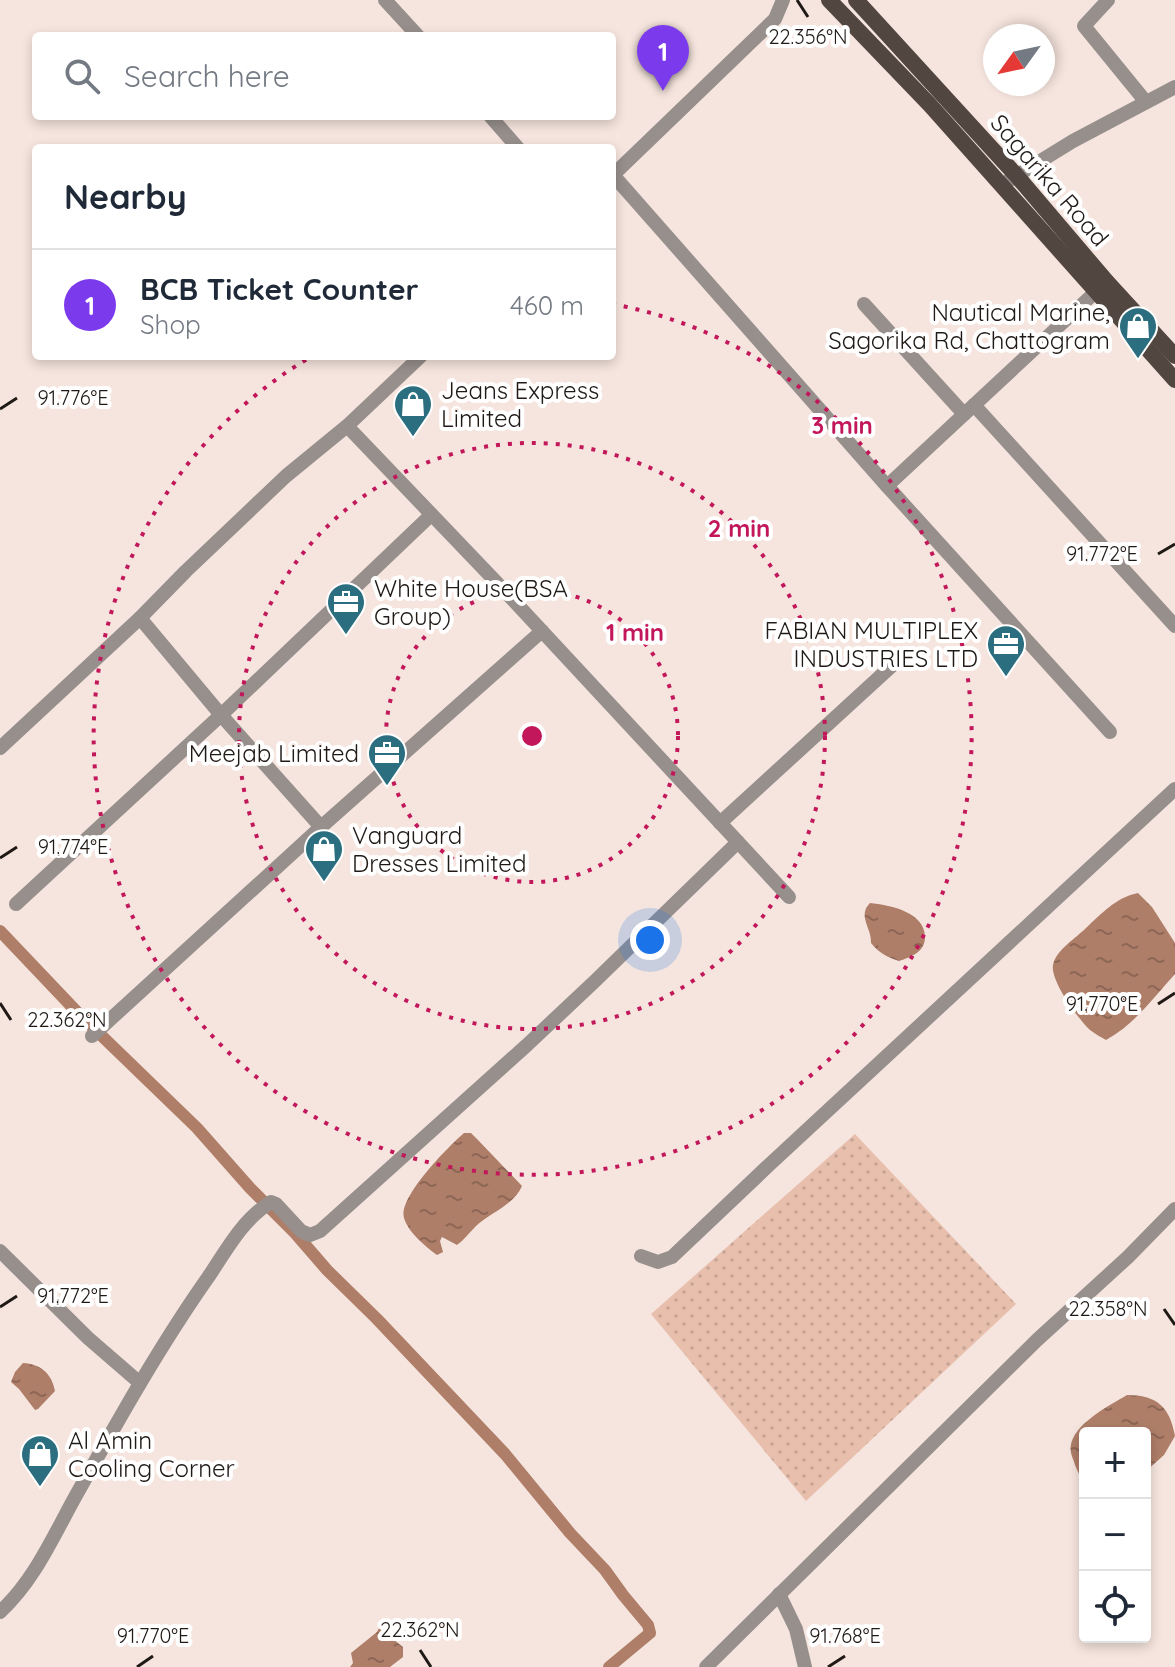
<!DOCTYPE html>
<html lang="en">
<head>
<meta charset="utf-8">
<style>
	:root { --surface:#fff; --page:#f2f2f3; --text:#1f2937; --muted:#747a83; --line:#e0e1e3; --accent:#7c3aed }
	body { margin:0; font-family:Quicksand,sans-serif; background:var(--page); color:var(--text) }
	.controls { position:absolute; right:24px; bottom:24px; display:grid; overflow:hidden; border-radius:8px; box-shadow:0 4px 12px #0003 }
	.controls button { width:72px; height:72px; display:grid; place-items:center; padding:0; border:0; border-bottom:2px solid var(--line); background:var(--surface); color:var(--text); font:40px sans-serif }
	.compass { position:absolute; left:983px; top:24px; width:72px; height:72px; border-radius:50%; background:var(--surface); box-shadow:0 4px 12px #0003; rotate:237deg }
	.you { position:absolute; left:650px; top:940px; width:28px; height:28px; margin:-20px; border:6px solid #fff; border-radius:50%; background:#1a73e8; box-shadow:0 0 0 12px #1a73e833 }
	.badge { display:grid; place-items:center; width:52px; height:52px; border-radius:50%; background:var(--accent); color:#fff; font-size:26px; font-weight:700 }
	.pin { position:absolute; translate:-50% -66px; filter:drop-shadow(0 2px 4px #0008) }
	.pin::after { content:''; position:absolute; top:42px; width:28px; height:24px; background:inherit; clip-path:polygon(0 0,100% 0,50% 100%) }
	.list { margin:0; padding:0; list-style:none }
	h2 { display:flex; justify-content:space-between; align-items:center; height:104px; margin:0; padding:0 32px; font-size:34px }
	h2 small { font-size:26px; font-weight:400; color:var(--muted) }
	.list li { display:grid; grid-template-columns:52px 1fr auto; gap:24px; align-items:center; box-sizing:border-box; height:112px; padding:0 32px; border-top:2px solid var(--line) }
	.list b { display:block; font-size:30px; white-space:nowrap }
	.list p { margin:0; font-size:26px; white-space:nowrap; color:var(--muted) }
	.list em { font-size:26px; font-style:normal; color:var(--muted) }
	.icon { flex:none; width:44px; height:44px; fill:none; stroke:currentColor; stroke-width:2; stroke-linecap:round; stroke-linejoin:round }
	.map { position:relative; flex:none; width:1175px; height:1667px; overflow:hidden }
	.search { position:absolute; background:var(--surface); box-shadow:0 4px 12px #0003; left:32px; top:32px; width:584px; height:88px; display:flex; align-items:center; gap:20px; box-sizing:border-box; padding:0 28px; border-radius:8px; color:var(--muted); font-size:30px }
	.panel { position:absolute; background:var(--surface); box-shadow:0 4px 12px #0003; left:32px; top:144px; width:584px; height:216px; border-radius:8px }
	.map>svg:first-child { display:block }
</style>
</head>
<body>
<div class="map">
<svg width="1175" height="1667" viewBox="0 0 1175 1667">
	<defs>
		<pattern id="grass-dots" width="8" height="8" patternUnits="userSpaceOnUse" patternTransform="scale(2)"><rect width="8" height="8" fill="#e8bfad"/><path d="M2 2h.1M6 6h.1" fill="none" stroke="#c7a494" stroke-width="1.8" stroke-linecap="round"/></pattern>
		<pattern id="water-ripples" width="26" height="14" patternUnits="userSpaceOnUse" patternTransform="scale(2)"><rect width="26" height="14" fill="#ae7e68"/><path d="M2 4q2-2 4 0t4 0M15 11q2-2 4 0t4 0" fill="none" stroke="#8d6655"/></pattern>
	</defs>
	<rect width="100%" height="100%" fill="#f6e5de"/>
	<polygon fill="url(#grass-dots)" points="855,1134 1016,1304 806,1501 651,1314"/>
	<g fill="url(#water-ripples)">
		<path d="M1138 893 1152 907 1175 943V974C1153 998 1135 1024 1106 1040 1101 1037 1095 1034 1090 1030 1078 1019 1050 980 1053 965 1056 950 1076 938 1086 928 1102 913 1117 897 1138 893Z"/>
		<path d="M870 903C890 905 925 912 925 937 925 952 911 957 899 961 887 957 879 953 871 943 872 928 857 916 870 903Z"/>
		<path d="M464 1133H471L478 1140 522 1186C514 1205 490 1213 476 1226 469 1233 464 1240 457 1245L442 1237 440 1241 443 1252 437 1255C425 1246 408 1232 404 1218 398 1197 449 1146 464 1133Z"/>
		<path d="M23 1363C41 1364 52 1374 55 1391L38 1409 35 1410 19 1389 11 1382 15 1372Z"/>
		<path d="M1127 1395C1157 1395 1170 1407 1175 1436L1164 1455 1145 1472V1433H1085V1482C1080 1477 1078 1472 1075 1465 1074 1461 1072 1457 1071 1453 1066 1427 1109 1406 1127 1395Z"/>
		<polygon points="379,1628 403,1647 403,1657 390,1667 350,1667 353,1663 351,1653 377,1632"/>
	</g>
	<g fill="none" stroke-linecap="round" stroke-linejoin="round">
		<polyline stroke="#ae7e68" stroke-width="12" points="0,931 77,1012 197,1128 250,1188 295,1233 327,1270 377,1319 505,1454 570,1533 605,1570 623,1595 648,1625 650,1633 609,1667"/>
		<g stroke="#968f8c" stroke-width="14">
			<polyline points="385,0 418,36"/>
			<polyline points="1108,0 1084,26 1146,102"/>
			<polyline points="490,116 518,148"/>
			<polyline points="613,175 887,486 1110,732"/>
			<polyline points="612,176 775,19 783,0"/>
			<polyline points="1008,181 1073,141 1175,87"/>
			<polyline points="864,304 964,414"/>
			<polyline points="974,405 1175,626"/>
			<polyline points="347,426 501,587 789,897"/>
			<polyline points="887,486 1103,285"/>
			<polyline points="140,618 221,715 321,827"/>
			<polyline points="0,748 140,618 186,571 286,476 347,426 421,356"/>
			<polyline points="720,823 897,661"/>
			<polyline points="16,904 221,715 431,515"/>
			<polyline points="92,1036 321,827 542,631"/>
			<polyline points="0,1251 88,1338 140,1383"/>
			<polyline points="641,1256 658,1262 672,1257 769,1165 1175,789"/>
			<polyline points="779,1594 796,1629 805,1667"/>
			<path d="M0 1612C36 1579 55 1532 79 1490 120 1417 161 1344 209 1276 227 1249 243 1219 271 1202L276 1204 301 1231 310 1235 320 1231 527 1045 595 981 738 842"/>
			<polyline points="706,1667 1037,1340 1128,1257 1175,1209"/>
		</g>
		<g stroke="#524641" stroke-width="16">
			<polyline points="829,0 930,105 1175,380"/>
			<polyline points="856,0 1016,175 1107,282 1175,356"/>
		</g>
	</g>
	<path fill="none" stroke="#201a17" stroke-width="3" d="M797 0 808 17M0 409 17 398M1158 554 1175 544M0 858 17 847M0 1003 11 1020M1158 1004 1175 993M0 1307 17 1296M1164 1309 1175 1325M420 1650 431 1667M137 1667 153 1656M828 1667 845 1656"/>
	<g fill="none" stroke="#c2185b" stroke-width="4" stroke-dasharray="4 8">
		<circle cx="532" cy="736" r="146"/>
		<circle cx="532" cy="736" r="293"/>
		<path d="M612 304A439 439 0 1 1 309 358"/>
	</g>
	<defs>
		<g id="shop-pin" transform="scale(2)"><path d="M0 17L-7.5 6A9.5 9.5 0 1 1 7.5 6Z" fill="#2a6e7f" stroke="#fff"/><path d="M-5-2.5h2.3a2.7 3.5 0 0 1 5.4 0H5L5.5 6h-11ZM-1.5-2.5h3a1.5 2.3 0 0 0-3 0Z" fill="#fff"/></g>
		<g id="office-pin" transform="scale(2)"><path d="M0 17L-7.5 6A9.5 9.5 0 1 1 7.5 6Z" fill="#2a6e7f" stroke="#fff"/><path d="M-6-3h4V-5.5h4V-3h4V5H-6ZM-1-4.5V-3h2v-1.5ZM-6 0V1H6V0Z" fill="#fff"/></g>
	</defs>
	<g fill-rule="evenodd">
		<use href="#shop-pin" x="1138" y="326"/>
		<use href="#shop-pin" x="413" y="404"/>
		<use href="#office-pin" x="346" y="602"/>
		<use href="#office-pin" x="1006" y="644"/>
		<use href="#office-pin" x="387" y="753"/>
		<use href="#shop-pin" x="324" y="849"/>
		<use href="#shop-pin" x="40" y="1454"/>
	</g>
	<g text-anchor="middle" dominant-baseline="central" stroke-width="8" stroke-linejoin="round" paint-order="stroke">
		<g font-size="24" fill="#201a17" stroke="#fff">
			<text transform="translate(1050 180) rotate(49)">Sagarika Road</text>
		</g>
		<g font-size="24" fill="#201a17" stroke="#fff" text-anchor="start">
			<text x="1110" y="312" text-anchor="end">Nautical Marine,<tspan x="1110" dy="28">Sagorika Rd, Chattogram</tspan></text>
			<text x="441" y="390">Jeans Express<tspan x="441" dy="28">Limited</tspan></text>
			<text x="374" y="588">White House(BSA<tspan x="374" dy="28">Group)</tspan></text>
			<text x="978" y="630" text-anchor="end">FABIAN MULTIPLEX<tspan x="978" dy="28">INDUSTRIES LTD</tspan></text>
			<text x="359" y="753" text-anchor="end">Meejab Limited</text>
			<text x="352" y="835">Vanguard<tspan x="352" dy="28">Dresses Limited</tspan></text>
			<text x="68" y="1440">Al Amin<tspan x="68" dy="28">Cooling Corner</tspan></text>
		</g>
	</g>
	<g font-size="20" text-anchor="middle" fill="#201a17" stroke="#fff" stroke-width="8" stroke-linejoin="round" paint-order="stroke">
		<text x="808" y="44">22.356°N</text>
		<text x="73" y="405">91.776°E</text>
		<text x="1102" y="561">91.772°E</text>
		<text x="73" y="854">91.774°E</text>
		<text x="1102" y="1011">91.770°E</text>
		<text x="67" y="1027">22.362°N</text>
		<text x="73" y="1303">91.772°E</text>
		<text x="1108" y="1316">22.358°N</text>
		<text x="420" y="1637">22.362°N</text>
		<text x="153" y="1643">91.770°E</text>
		<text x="845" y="1643">91.768°E</text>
	</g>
	<circle cx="532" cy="736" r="12" fill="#c2185b" stroke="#fff" stroke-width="4"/>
	<g font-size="24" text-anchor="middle" font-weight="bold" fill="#c2185b" stroke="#fff" stroke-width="8" stroke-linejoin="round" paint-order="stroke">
		<text x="842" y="434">3 min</text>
		<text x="739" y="537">2 min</text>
		<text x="635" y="641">1 min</text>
	</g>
</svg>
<div class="controls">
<button>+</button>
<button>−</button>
<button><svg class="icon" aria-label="locate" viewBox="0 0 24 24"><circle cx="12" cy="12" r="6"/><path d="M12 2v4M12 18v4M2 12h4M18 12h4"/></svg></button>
</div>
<svg class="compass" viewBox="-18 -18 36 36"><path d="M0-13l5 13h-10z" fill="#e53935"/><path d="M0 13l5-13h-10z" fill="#747a83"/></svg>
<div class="you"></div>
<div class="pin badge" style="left:663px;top:91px">1</div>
<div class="search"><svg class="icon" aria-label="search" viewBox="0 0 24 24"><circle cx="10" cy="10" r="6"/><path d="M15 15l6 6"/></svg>Search here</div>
<section class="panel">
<h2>Nearby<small></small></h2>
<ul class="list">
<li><span class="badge">1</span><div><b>BCB Ticket Counter</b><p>Shop</p></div><em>460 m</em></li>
</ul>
</section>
</div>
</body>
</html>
